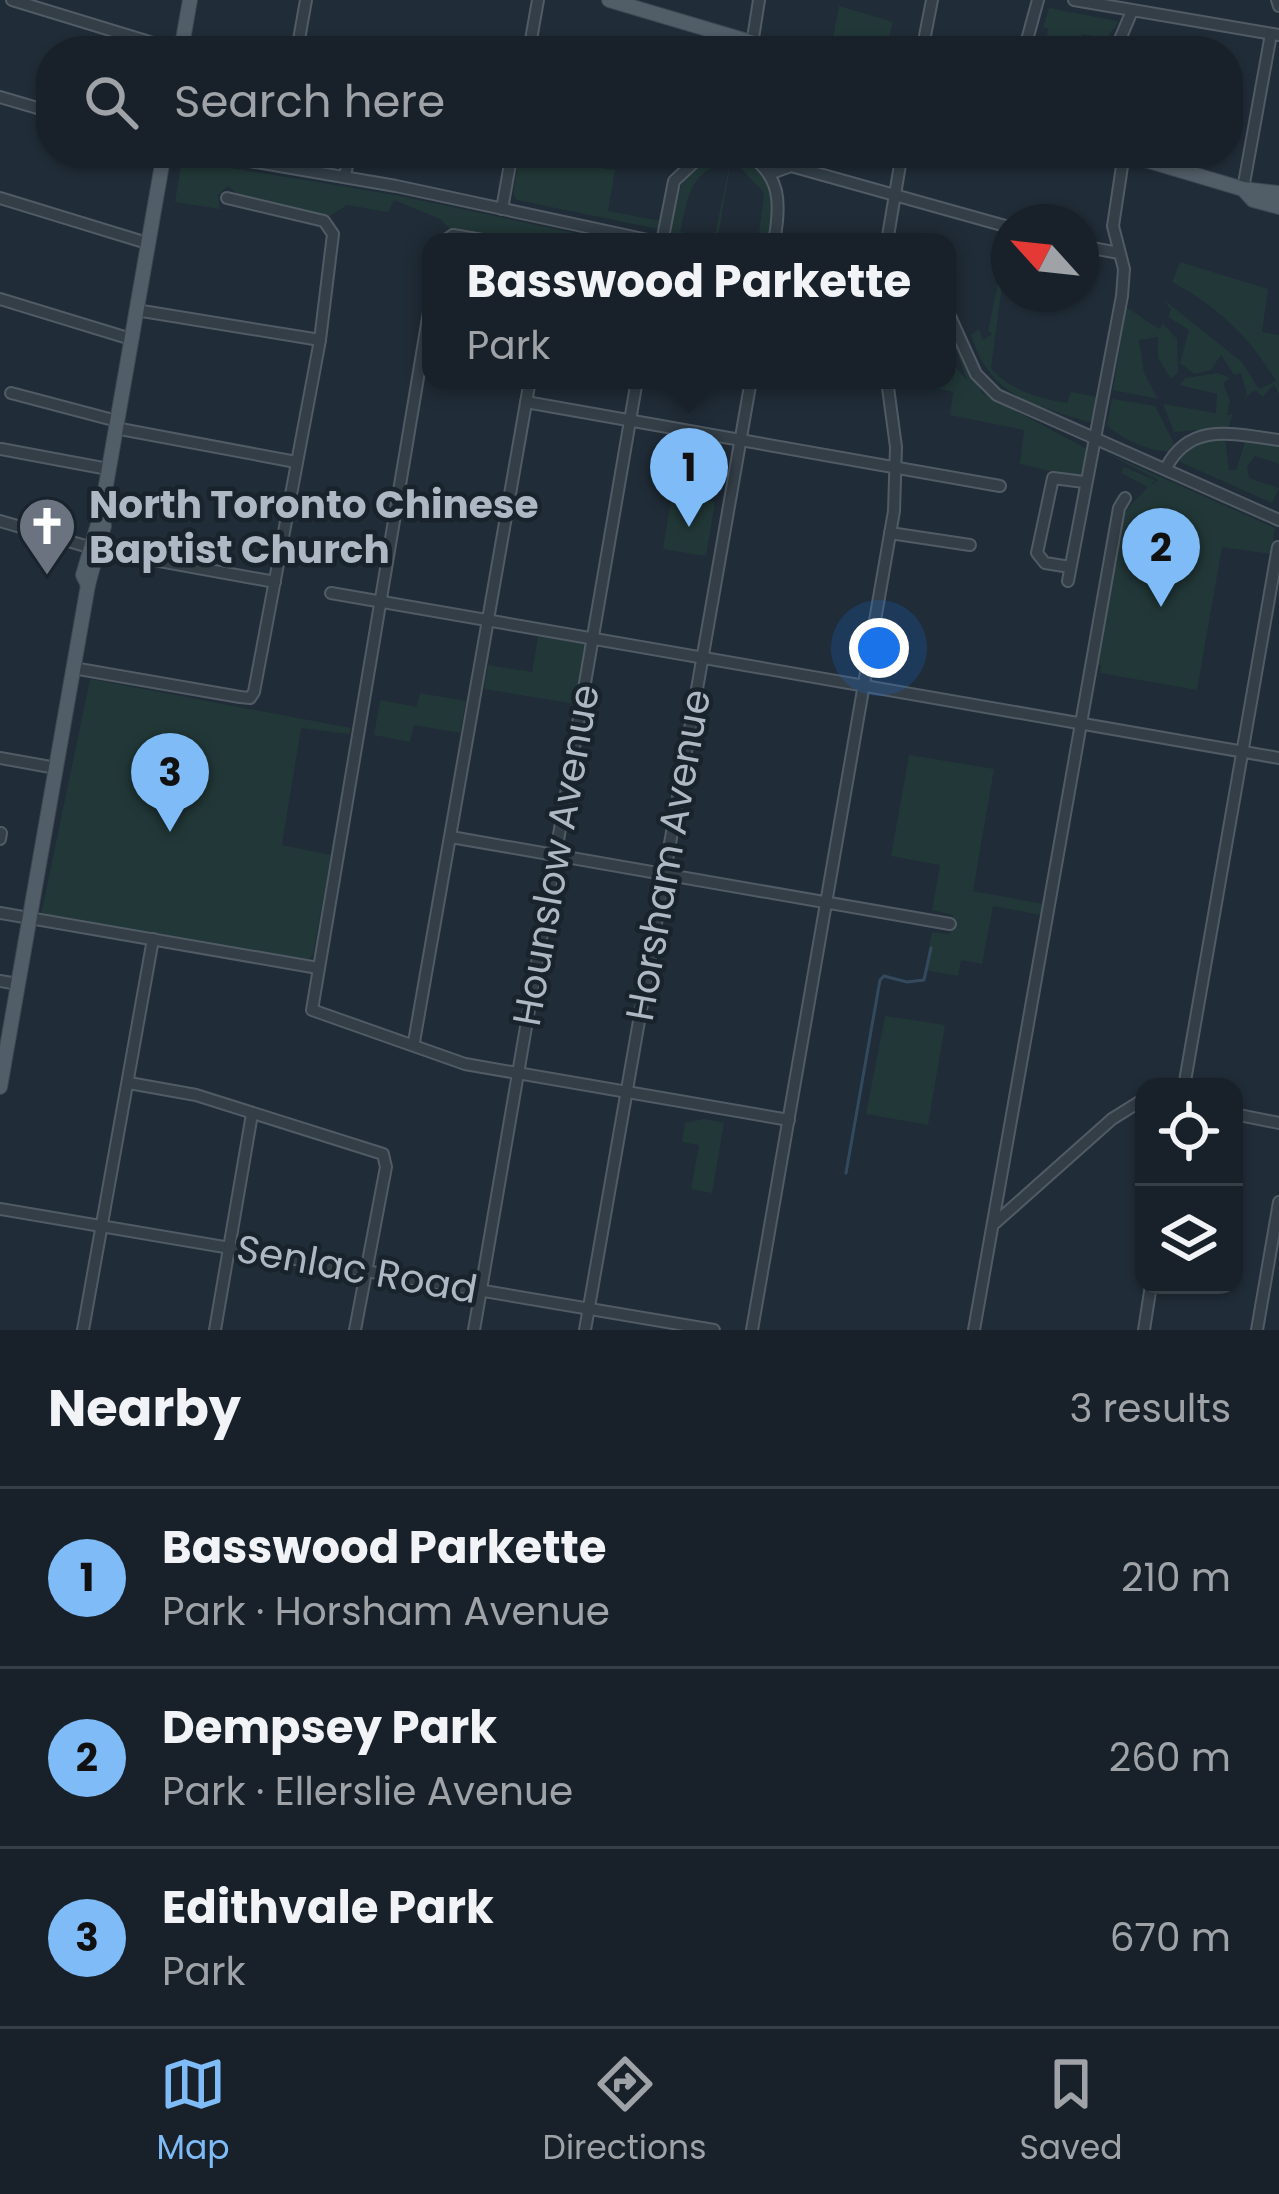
<!DOCTYPE html>
<html lang="en">
<head>
<meta charset="utf-8">
<style>
	:root { --surface:#182129; --page:#252e35; --text:#f1f3f6; --muted:#9fa3a8; --line:#363e46; --accent:#7fbbf7 }
	body { margin:0; font-family:Poppins,sans-serif; background:var(--page); color:var(--text) }
	.controls { position:absolute; right:36px; bottom:36px; display:grid; overflow:hidden; border-radius:24px; box-shadow:0 3px 9px #0004 }
	.controls button { width:108px; height:108px; display:grid; place-items:center; padding:0; border:0; border-bottom:3px solid var(--line); background:var(--surface); color:var(--text); font:60px sans-serif }
	.compass { position:absolute; left:991px; top:204px; width:108px; height:108px; border-radius:50%; background:var(--surface); box-shadow:0 3px 9px #0004; rotate:297deg }
	.you { position:absolute; left:879px; top:648px; width:42px; height:42px; margin:-30px; border:9px solid #fff; border-radius:50%; background:#1a73e8; box-shadow:0 0 0 18px #1a73e833 }
	.badge { display:grid; place-items:center; width:78px; height:78px; border-radius:50%; background:var(--accent); color:#111; font-size:39px; font-weight:700 }
	.pin { position:absolute; translate:-50% -99px; filter:drop-shadow(0 3px 6px #0008) }
	.pin::after { content:''; position:absolute; top:63px; width:42px; height:36px; background:inherit; clip-path:polygon(0 0,100% 0,50% 100%) }
	.popup { position:absolute; left:422px; top:233px; width:534px; height:156px; box-sizing:border-box; display:grid; place-content:center; border-radius:24px; background:var(--surface); filter:drop-shadow(0 3px 9px #0005); font-size:39px; white-space:nowrap; color:var(--muted) }
	.popup b { font-size:45px; color:var(--text) }
	.popup::after { content:''; position:absolute; left:50%; top:100%; margin-left:-24px; border:24px solid transparent; border-top-color:var(--surface) }
	.list { margin:0; padding:0; list-style:none }
	h2 { display:flex; justify-content:space-between; align-items:center; height:156px; margin:0; padding:0 48px; font-size:51px }
	h2 small { font-size:39px; font-weight:400; color:var(--muted) }
	.list li { display:grid; grid-template-columns:78px 1fr auto; gap:36px; align-items:center; box-sizing:border-box; height:180px; padding:0 48px; border-top:3px solid var(--line) }
	.list b { display:block; font-size:45px; white-space:nowrap }
	.list p { margin:0; font-size:39px; white-space:nowrap; color:var(--muted) }
	.list em { font-size:39px; font-style:normal; color:var(--muted) }
	.icon { flex:none; width:66px; height:66px; fill:none; stroke:currentColor; stroke-width:2; stroke-linecap:round; stroke-linejoin:round }
	.map { position:relative; flex:none; width:1279px; height:1330px; overflow:hidden }
	.search { position:absolute; background:var(--surface); box-shadow:0 3px 9px #0004; left:36px; right:36px; top:36px; height:132px; display:flex; align-items:center; gap:30px; box-sizing:border-box; padding:0 42px; border-radius:48px; color:var(--muted); font-size:45px }
	.sheet { height:696px; background:var(--surface) }
	nav { display:flex; justify-content:space-around; align-items:center; box-sizing:border-box; height:168px; border-top:3px solid var(--line); background:var(--surface); font-size:33px; color:var(--muted) }
	nav a { display:grid; justify-items:center; gap:6px }
	nav .on { color:var(--accent) }
	.map>svg:first-child { display:block }
</style>
</head>
<body>
<div class="map">
<svg width="1279" height="1330" viewBox="0 0 1279 1330">
	<rect width="100%" height="100%" fill="#202c37"/>
	<g fill="#223838">
		<polygon points="839,6 893,22 885,51 831,48"/>
		<polygon points="1049,8 1117,21 1118,23 1106,38 1082,34 1079,51 1045,49 1048,29 1043,27"/>
		<polygon points="520,153 572,153 571,164 615,170 608,211 661,221 658,229 517,200 513,194"/>
		<path d="M727 153 745 158 771 187 770 242H758L764 193 738 165 730 166 718 237 724 242 714 239 729 168 721 164C689 175 688 198 680 232L706 237 705 242 669 232C676 196 682 156 727 153Z"/>
		<polygon points="182,160 395,195 617,242 531,242 452,231 440,219 394,200 388,212 347,205 328,217 246,202 228,186 218,195 220,209 175,202"/>
		<path d="M1009 232 991 368C1007 389 1041 399 1067 403L1071 392 1098 397 1094 419 1088 422C1029 403 991 397 971 335L979 329 983 340 992 334 988 330Z"/>
		<path d="M1180 262 1268 289 1262 332 1279 335V394L1274 384 1263 397 1255 390 1243 399 1247 394 1241 373 1234 375 1221 355 1211 370 1194 374 1180 363 1189 330 1168 317 1171 310 1164 300 1242 362 1259 389 1276 381C1249 336 1218 307 1172 282Z"/>
		<polygon points="1126,307 1159,329 1163,324 1177,339 1178,372 1171,379 1158,358 1158,337 1139,340 1144,373 1158,399 1113,390"/>
		<polygon points="947,326 982,393 1087,449 1080,478 1020,464 1024,430 950,415 953,392 936,388 937,380 947,380 947,340 956,368 967,380"/>
		<polygon points="1218,373 1230,378 1223,383 1230,400 1227,415 1233,414 1228,428 1174,432 1163,404 1216,413 1217,394 1179,385 1185,378"/>
		<path d="M1112 399 1155 406 1174 443 1169 451C1153 453 1120 439 1107 425Z"/>
		<polygon points="1225,437 1229,470 1236,470 1246,439 1279,446 1279,464 1255,456 1247,466 1249,478 1279,488 1272,503 1180,462 1180,455 1197,441"/>
		<polygon points="1102,451 1275,528 1271,554 1222,547 1197,690 1100,673 1101,665 1096,664 1114,564 1119,564 1114,561 1123,513 1148,487 1121,473 1124,467 1155,480 1150,486 1158,480"/>
		<polygon points="672,495 715,502 706,556 663,549"/>
		<polygon points="538,636 586,644 576,704 484,689 488,665 532,672"/>
		<polygon points="90,679 351,728 349,734 301,728 282,845 331,855 313,955 305,962 41,915"/>
		<polygon points="420,693 466,701 460,733 414,725 410,742 374,735 380,700 417,707"/>
		<polygon points="909,755 994,769 973,891 1043,904 1041,915 993,906 982,964 961,960 958,976 925,970 932,932 949,934 955,925 953,915 932,910 940,865 891,856"/>
		<polygon points="885,1016 945,1025 928,1125 866,1114"/>
		<polygon points="704,1119 724,1123 712,1193 691,1189 699,1145 682,1142 685,1123"/>
	</g>
	<g fill="none" stroke-linecap="round" stroke-linejoin="round">
		<polyline stroke="#334a5e" stroke-width="3" points="846,1173 880,980 884,976 907,982 924,980 931,948"/>
		<g stroke="#515b65" stroke-width="14">
			<g id="minor">
				<polyline points="12,0 179,51"/>
				<polyline points="1074,0 1279,35"/>
				<polyline points="1277,0 1279,6"/>
				<polyline points="297,51 306,0"/>
				<polyline points="529,51 538,0"/>
				<polyline points="751,51 759,0"/>
				<polyline points="922,51 932,0"/>
				<polyline points="1024,51 1038,0"/>
				<polyline points="1115,51 1132,11"/>
				<polyline points="0,97 51,112"/>
				<polyline points="203,153 396,186 657,242"/>
				<path d="M745 153C782 174 781 204 774 242"/>
				<polyline points="769,174 791,166 1009,227"/>
				<polyline points="345,177 349,153"/>
				<polyline points="1243,189 1271,34"/>
				<polyline points="0,198 147,243"/>
				<polyline points="502,209 512,153"/>
				<polyline points="443,242 453,235 494,242"/>
				<polyline points="662,242 674,181 704,153"/>
				<polyline points="887,242 902,153"/>
				<polyline points="1081,246 1119,253"/>
				<polyline points="0,299 131,339"/>
				<polyline points="431,300 312,1010 465,1064 789,1120"/>
				<polyline points="136,310 320,340"/>
				<polyline points="947,310 976,374 997,395 1279,520"/>
				<polyline points="11,393 117,421"/>
				<polyline points="526,402 1000,486"/>
				<polyline points="115,428 296,462"/>
				<polyline points="1,449 108,469"/>
				<path d="M1166 468C1190 421 1234 434 1279 440"/>
				<polyline points="0,521 99,550 275,582"/>
				<polyline points="890,533 970,545"/>
				<polyline points="1070,567 1045,563 1037,553 1053,478 1084,482"/>
				<polyline points="1068,581 1122,296 1124,269 1113,226 1124,153"/>
				<polyline points="331,593 1279,758"/>
				<polyline points="73,668 240,697 250,698 254,692 320,340 333,234 324,221 227,198"/>
				<polyline points="0,758 56,768"/>
				<polyline points="451,837 950,924"/>
				<polyline points="0,839 1,833"/>
				<polyline points="0,913 318,968"/>
				<polyline points="0,981 18,984"/>
				<polyline points="414,1042 530,380"/>
				<polyline points="129,1083 196,1095 383,1154 386,1167 355,1330"/>
				<polyline points="1184,1087 1278,547"/>
				<polyline points="1234,1114 1279,1123"/>
				<polyline points="0,1209 714,1330"/>
				<polyline points="995,1223 1112,1119 1144,1099"/>
				<polyline points="83,1330 153,939"/>
				<polyline points="215,1330 252,1114"/>
				<polyline points="474,1330 637,380"/>
				<polyline points="585,1330 751,380"/>
				<polyline points="752,1330 894,511 896,447 887,380"/>
				<polyline points="974,1330 1119,508 1125,498"/>
				<polyline points="1144,1330 1151,1285"/>
				<polyline points="1257,1330 1279,1202"/>
			</g>
		</g>
		<g stroke="#3d4751" stroke-width="16">
			<g id="major">
				<polyline points="609,0 781,51"/>
				<polyline points="181,51 190,0"/>
				<polyline points="1122,153 1243,189 1279,193"/>
				<polyline points="1243,189 1253,200 1279,207"/>
				<polyline points="88,585 83,575 101,514 164,153"/>
				<polyline points="0,1087 88,585 104,526 101,514"/>
			</g>
		</g>
		<use href="#minor" stroke="#333e47" stroke-width="10"/>
		<use href="#major" stroke="#515d67" stroke-width="14"/>
	</g>
	<defs>
		<g id="church-pin" transform="scale(3)"><path d="M0 17L-7.5 6A9.5 9.5 0 1 1 7.5 6Z" fill="#6b7280" stroke="#19232b"/><path d="M-1.2-6h2.4v3.5h3.3v2.4h-3.3V6h-2.4V-.1h-3.3v-2.4h3.3Z" fill="#fff"/></g>
	</defs>
	<g fill-rule="evenodd">
		<use href="#church-pin" x="47" y="526"/>
	</g>
	<g text-anchor="middle" dominant-baseline="central" stroke-width="9" stroke-linejoin="round" paint-order="stroke">
		<g font-size="39" font-weight="bold" fill="#adb8c4" stroke="#19232b" text-anchor="start">
			<text x="89" y="504">North Toronto Chinese<tspan x="89" dy="45">Baptist Church</tspan></text>
		</g>
		<g font-size="39" fill="#adb8c4" stroke="#19232b">
			<text transform="translate(556 855) rotate(-80)">Hounslow Avenue</text>
			<text transform="translate(668 855) rotate(-80)">Horsham Avenue</text>
			<text transform="translate(357 1269) rotate(10)">Senlac Road</text>
		</g>
	</g>
</svg>
<div class="controls">
<button><svg class="icon" aria-label="locate" viewBox="0 0 24 24"><circle cx="12" cy="12" r="6"/><path d="M12 2v4M12 18v4M2 12h4M18 12h4"/></svg></button>
<button><svg class="icon" aria-label="layers" viewBox="0 0 24 24"><path d="M12 4l9 5-9 5-9-5zM3 14l9 5 9-5"/></svg></button>
</div>
<svg class="compass" viewBox="-18 -18 36 36"><path d="M0-13l5 13h-10z" fill="#e53935"/><path d="M0 13l5-13h-10z" fill="#9fa3a8"/></svg>
<div class="you"></div>
<div class="pin badge" style="left:689px;top:527px">1</div>
<div class="popup"><b>Basswood Parkette</b>Park</div>
<div class="pin badge" style="left:1161px;top:607px">2</div>
<div class="pin badge" style="left:170px;top:832px">3</div>
<div class="search"><svg class="icon" aria-label="search" viewBox="0 0 24 24"><circle cx="10" cy="10" r="6"/><path d="M15 15l6 6"/></svg>Search here</div>
</div>
<section class="sheet">
<h2>Nearby<small>3 results</small></h2>
<ul class="list">
<li><span class="badge">1</span><div><b>Basswood Parkette</b><p>Park · Horsham Avenue</p></div><em>210 m</em></li>
<li><span class="badge">2</span><div><b>Dempsey Park</b><p>Park · Ellerslie Avenue</p></div><em>260 m</em></li>
<li><span class="badge">3</span><div><b>Edithvale Park</b><p>Park</p></div><em>670 m</em></li>
</ul>
</section>
<nav>
<a class="on"><svg class="icon" aria-label="map" viewBox="0 0 24 24"><path d="M3 6l6-2 6 2 6-2v14l-6 2-6-2-6 2zM9 4v14M15 6v14"/></svg>Map</a>
<a><svg class="icon" aria-label="directions" viewBox="0 0 24 24"><path d="M12 3l9 9-9 9-9-9zM9 14v-3h6M13 9l2 2-2 2"/></svg>Directions</a>
<a><svg class="icon" aria-label="saved" viewBox="0 0 24 24"><path d="M7 4h10v16l-5-4-5 4z"/></svg>Saved</a>
</nav>
</body>
</html>
